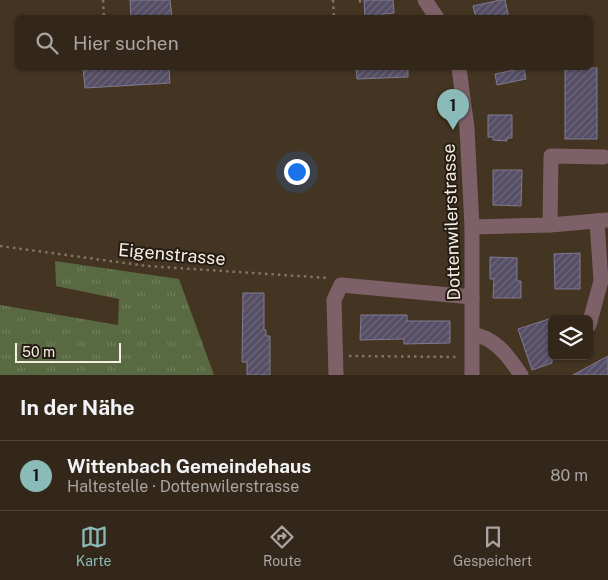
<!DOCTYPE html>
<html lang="de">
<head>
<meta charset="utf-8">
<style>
	:root { --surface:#33271a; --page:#3e3327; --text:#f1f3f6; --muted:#a9a5a2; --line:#4e4439; --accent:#8bbbb9 }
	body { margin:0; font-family:"Public Sans",sans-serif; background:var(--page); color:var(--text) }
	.controls { position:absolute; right:15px; bottom:15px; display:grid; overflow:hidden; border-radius:8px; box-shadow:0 1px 4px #0004 }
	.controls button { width:45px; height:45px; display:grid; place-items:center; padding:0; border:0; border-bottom:1px solid var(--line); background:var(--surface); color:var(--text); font:25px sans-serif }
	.scale { position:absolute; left:15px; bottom:12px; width:106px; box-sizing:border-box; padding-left:5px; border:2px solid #f8ede2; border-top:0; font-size:14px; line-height:18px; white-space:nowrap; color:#f8ede2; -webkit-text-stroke:4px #251d15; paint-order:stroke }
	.you { position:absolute; left:296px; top:171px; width:18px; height:18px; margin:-12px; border:4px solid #fff; border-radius:50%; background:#1a73e8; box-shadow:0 0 0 8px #1a73e833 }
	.badge { display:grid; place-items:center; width:32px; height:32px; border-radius:50%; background:var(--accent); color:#111; font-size:16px; font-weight:700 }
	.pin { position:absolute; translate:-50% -41px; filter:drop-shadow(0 1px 2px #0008) }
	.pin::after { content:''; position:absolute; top:26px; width:18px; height:15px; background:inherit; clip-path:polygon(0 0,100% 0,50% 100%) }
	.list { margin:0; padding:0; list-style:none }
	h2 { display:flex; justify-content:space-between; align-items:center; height:65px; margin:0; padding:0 20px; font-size:21px }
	h2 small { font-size:16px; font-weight:400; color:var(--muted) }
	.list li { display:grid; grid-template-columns:32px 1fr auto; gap:15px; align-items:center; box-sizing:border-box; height:70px; padding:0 20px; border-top:1px solid var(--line) }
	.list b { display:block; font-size:19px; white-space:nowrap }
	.list p { margin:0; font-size:16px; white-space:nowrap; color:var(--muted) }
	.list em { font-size:16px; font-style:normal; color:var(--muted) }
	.icon { flex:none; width:28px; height:28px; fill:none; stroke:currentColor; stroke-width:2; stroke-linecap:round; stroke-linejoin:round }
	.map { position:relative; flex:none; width:608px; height:375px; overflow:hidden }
	.search { position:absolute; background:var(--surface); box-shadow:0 1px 4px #0004; left:15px; right:15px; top:15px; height:55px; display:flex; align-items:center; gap:12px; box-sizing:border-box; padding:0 18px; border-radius:8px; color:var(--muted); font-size:19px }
	.sheet { height:135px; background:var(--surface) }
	nav { display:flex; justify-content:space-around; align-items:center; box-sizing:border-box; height:70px; border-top:1px solid var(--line); background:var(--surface); font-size:14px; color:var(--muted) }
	nav a { display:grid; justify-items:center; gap:2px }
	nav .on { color:var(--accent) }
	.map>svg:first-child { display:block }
</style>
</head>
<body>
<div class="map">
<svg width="608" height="375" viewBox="0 0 608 375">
	<defs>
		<pattern id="grass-tufts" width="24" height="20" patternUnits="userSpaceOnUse" patternTransform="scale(1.25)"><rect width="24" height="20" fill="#596941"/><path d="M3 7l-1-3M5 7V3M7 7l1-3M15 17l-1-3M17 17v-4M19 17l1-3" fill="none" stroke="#727f5c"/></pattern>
		<pattern id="building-hatch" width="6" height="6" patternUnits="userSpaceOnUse" patternTransform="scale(1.25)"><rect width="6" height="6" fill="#554e65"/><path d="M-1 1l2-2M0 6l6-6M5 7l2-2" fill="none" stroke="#6e687b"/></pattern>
	</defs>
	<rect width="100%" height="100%" fill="#443422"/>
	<polygon fill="url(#grass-tufts)" points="55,261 179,279 214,375 0,375 0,305 118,325 119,299 56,286"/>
	<g fill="url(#building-hatch)" stroke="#817a92">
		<polygon points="130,0 170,0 172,18 131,18"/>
		<polygon points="364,0 393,0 394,13 383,14 383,18 365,18"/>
		<polygon points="500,0 505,0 509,18 476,18 473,6"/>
		<polygon points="83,68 169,68 170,83 85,88"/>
		<polygon points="356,68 408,68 408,77 357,79"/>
		<polygon points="524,68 526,79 497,85 495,74"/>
		<rect x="565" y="68" width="32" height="71"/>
		<polygon points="488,115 512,115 512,138 507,138 507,141 493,140 493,137 488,137"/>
		<polygon points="493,170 522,170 521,206 493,205"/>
		<polygon points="580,253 580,289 555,289 554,254"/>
		<polygon points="490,257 517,258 517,281 521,281 521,298 493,298 494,279 490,279"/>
		<polygon points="243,293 264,293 264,330 266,330 266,336 270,336 270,375 247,375 247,362 242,362"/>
		<polygon points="361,315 407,315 407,321 450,321 450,343 404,344 404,339 360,340"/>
		<polygon points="552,318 552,363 532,370 518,329"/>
		<polygon points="608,356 608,375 573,375"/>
	</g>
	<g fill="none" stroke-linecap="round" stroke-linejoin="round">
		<g stroke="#827464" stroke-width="2.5" stroke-dasharray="2.5 4" stroke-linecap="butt">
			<polyline points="103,0 104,18"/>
			<polyline points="333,0 334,18"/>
			<polyline points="360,0 360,5"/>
			<polyline points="0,246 147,266 329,278"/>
			<polyline points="349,356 459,357"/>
		</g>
		<g stroke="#7e6168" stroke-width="15">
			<polyline points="425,0 437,18"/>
			<polyline points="459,68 467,128 472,227 472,375"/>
			<polyline points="550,225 551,156 604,157"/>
			<polyline points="472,227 550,225 608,220"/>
			<polyline points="589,325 601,281 597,221"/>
			<path d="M473 335C494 336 510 358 521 375"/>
			<polyline points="336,375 334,300 341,285 472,297"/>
		</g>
	</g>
	<g text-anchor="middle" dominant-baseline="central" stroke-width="4" stroke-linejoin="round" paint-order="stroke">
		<g font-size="18" fill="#f8ede2" stroke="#251d15">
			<text transform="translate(451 222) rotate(-92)">Dottenwilerstrasse</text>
			<text transform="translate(172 254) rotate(5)">Eigenstrasse</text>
		</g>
	</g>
</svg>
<div class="controls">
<button><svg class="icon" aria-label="layers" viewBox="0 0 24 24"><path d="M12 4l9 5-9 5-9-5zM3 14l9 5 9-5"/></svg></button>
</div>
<div class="scale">50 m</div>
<div class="you"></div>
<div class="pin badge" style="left:453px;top:130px">1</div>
<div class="search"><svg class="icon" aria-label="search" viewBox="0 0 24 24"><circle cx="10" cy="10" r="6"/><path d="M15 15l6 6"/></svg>Hier suchen</div>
</div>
<section class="sheet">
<h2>In der Nähe<small></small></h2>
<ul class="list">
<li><span class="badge">1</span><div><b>Wittenbach Gemeindehaus</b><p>Haltestelle · Dottenwilerstrasse</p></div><em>80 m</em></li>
</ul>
</section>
<nav>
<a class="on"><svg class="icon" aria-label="map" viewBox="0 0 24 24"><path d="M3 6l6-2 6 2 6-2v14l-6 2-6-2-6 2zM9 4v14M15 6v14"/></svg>Karte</a>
<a><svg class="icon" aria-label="directions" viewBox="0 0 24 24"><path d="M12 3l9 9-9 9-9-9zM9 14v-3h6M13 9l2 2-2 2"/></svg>Route</a>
<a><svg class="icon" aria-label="saved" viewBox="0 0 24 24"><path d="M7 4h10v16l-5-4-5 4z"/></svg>Gespeichert</a>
</nav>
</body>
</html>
